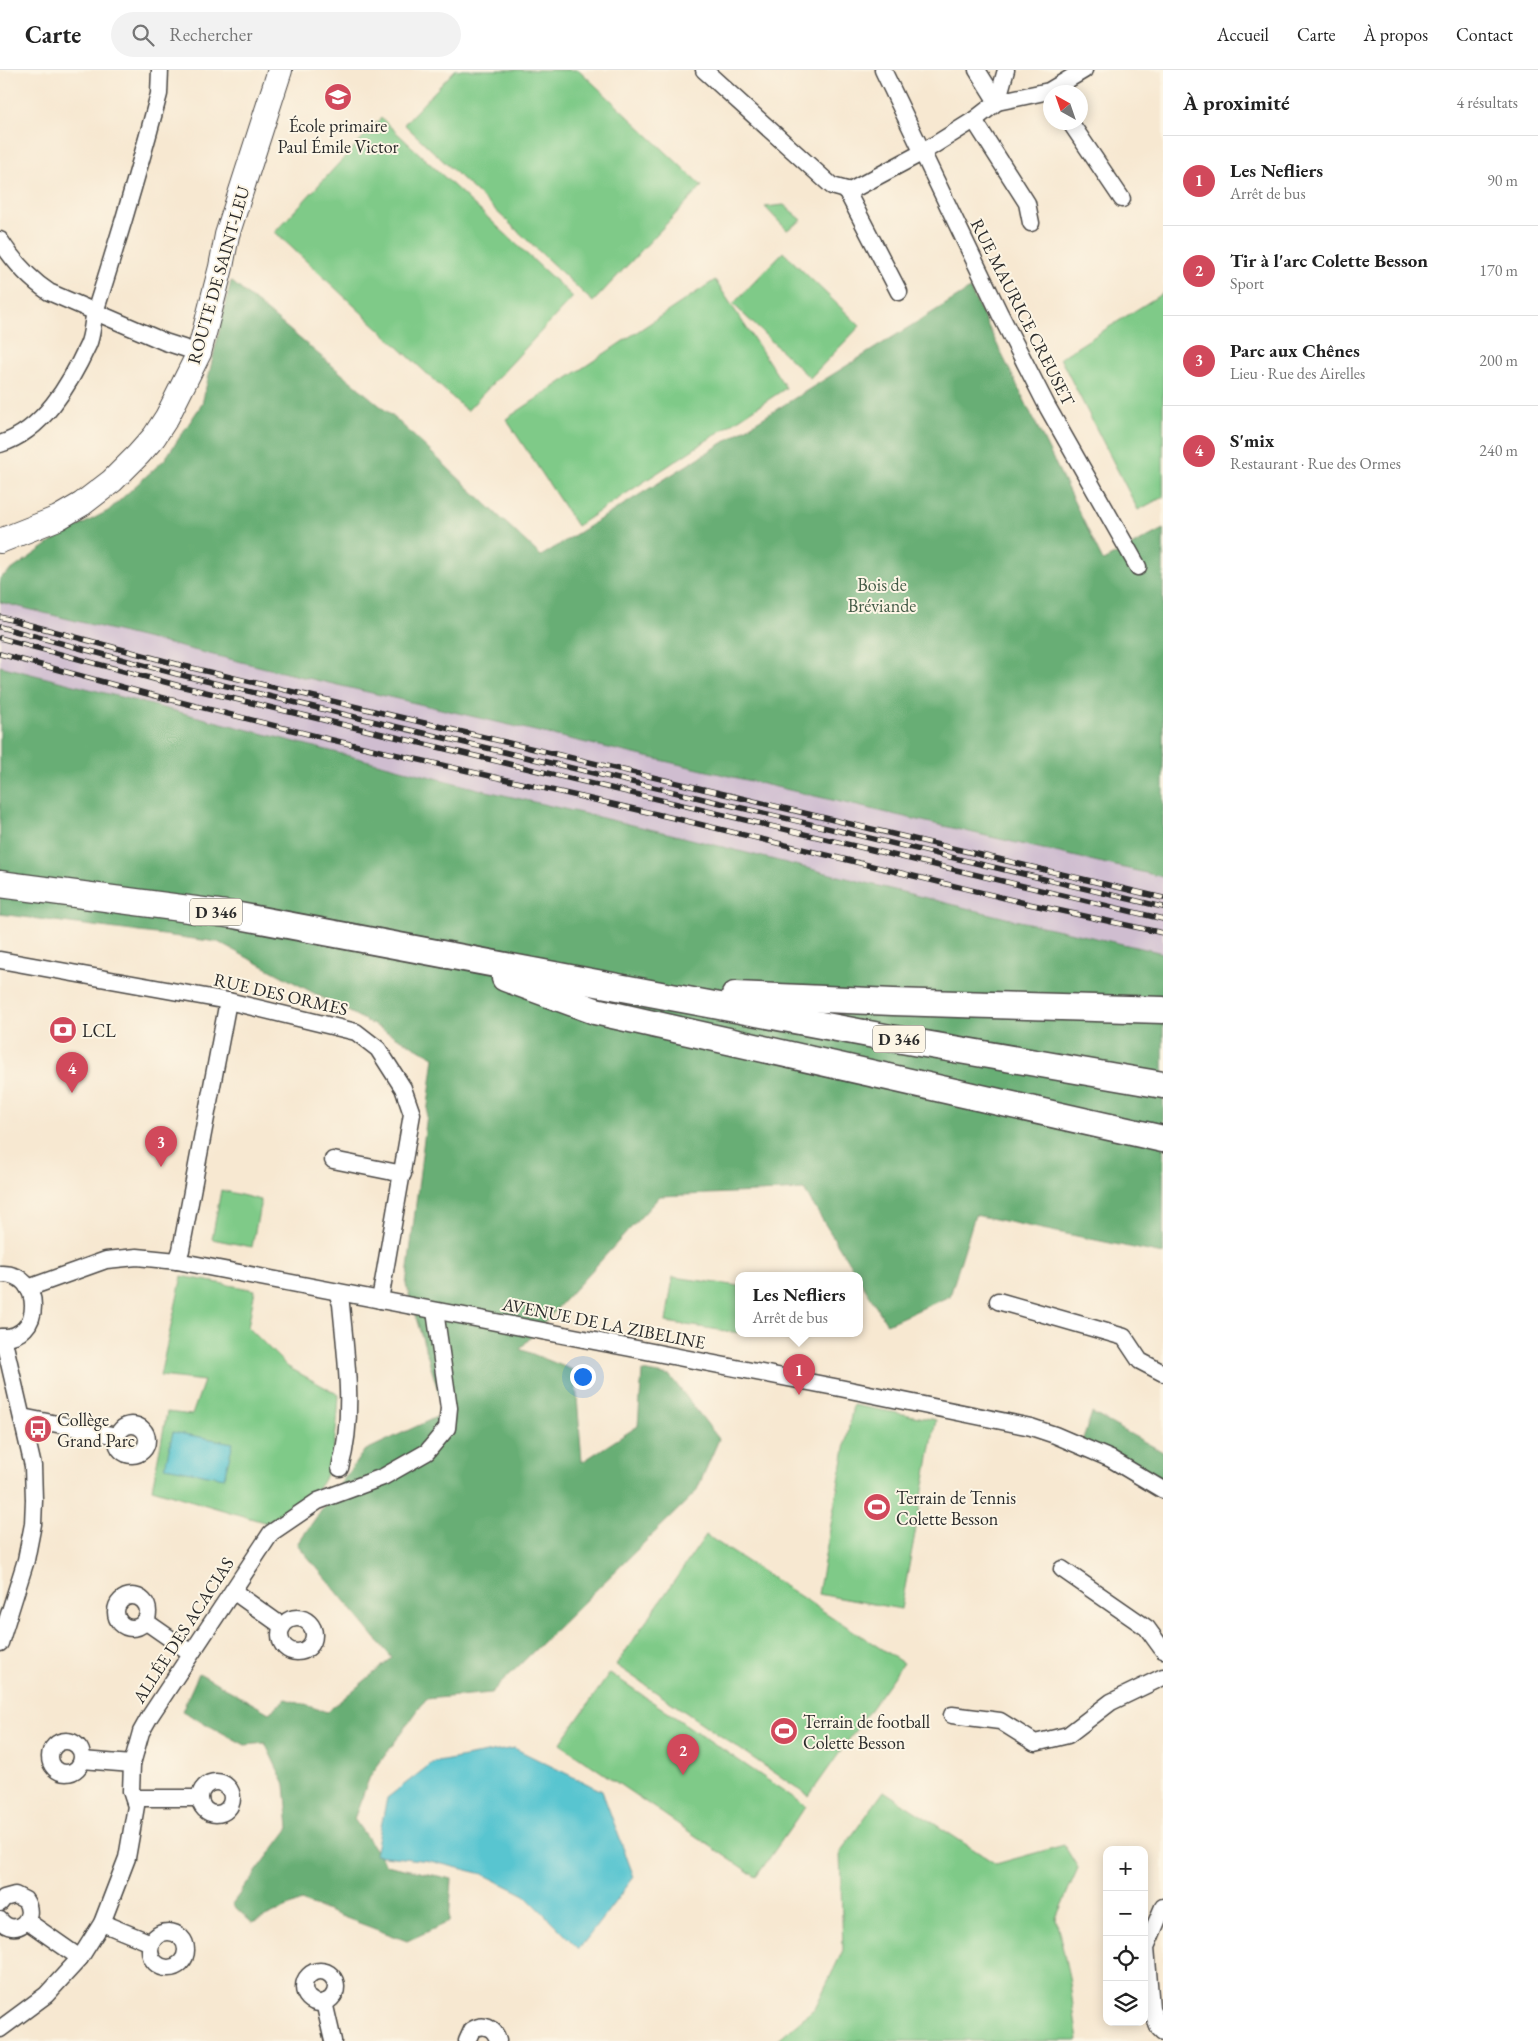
<!DOCTYPE html>
<html lang="fr">
<head>
<meta charset="utf-8">
<style>
	:root { --surface:#fff; --page:#f2f2f2; --text:#222; --muted:#767676; --line:#e0e0e0; --accent:#d1495b }
	body { margin:0; font-family:"EB Garamond",serif; background:var(--page); color:var(--text) }
	.controls { position:absolute; right:15px; bottom:15px; display:grid; overflow:hidden; border-radius:10px; box-shadow:0 2px 12px #0003 }
	.controls button { width:45px; height:45px; display:grid; place-items:center; padding:0; border:0; border-bottom:1px solid var(--line); background:var(--surface); color:var(--text); font:25px sans-serif }
	.compass { position:absolute; left:1043px; top:15px; width:45px; height:45px; border-radius:50%; background:var(--surface); box-shadow:0 2px 12px #0003; rotate:320deg }
	.you { position:absolute; left:582px; top:1306px; width:18px; height:18px; margin:-12px; border:4px solid #fff; border-radius:50%; background:#1a73e8; box-shadow:0 0 0 8px #1a73e833 }
	.badge { display:grid; place-items:center; width:32px; height:32px; border-radius:50%; background:var(--accent); color:#fff; font-size:16px; font-weight:700 }
	.pin { position:absolute; translate:-50% -41px; filter:drop-shadow(0 1px 2px #0008) }
	.pin::after { content:''; position:absolute; top:26px; width:18px; height:15px; background:inherit; clip-path:polygon(0 0,100% 0,50% 100%) }
	.popup { position:absolute; left:735px; top:1202px; width:128px; height:65px; box-sizing:border-box; display:grid; place-content:center; border-radius:10px; background:var(--surface); filter:drop-shadow(0 1px 4px #0005); font-size:16px; white-space:nowrap; color:var(--muted) }
	.popup b { font-size:19px; color:var(--text) }
	.popup::after { content:''; position:absolute; left:50%; top:100%; margin-left:-10px; border:10px solid transparent; border-top-color:var(--surface) }
	.list { margin:0; padding:0; list-style:none }
	h2 { display:flex; justify-content:space-between; align-items:center; height:65px; margin:0; padding:0 20px; font-size:21px }
	h2 small { font-size:16px; font-weight:400; color:var(--muted) }
	.list li { display:grid; grid-template-columns:32px 1fr auto; gap:15px; align-items:center; box-sizing:border-box; height:90px; padding:0 20px; border-top:1px solid var(--line) }
	.list b { display:block; font-size:19px; white-space:nowrap }
	.list p { margin:0; font-size:16px; white-space:nowrap; color:var(--muted) }
	.list em { font-size:16px; font-style:normal; color:var(--muted) }
	.icon { flex:none; width:28px; height:28px; fill:none; stroke:currentColor; stroke-width:2; stroke-linecap:round; stroke-linejoin:round }
	.map { position:relative; flex:none; width:1163px; height:1971px; overflow:hidden }
	header { display:flex; align-items:center; gap:30px; box-sizing:border-box; height:70px; padding:0 25px; background:var(--surface); border-bottom:1px solid var(--line) }
	header strong { font-size:24px }
	nav { display:flex; gap:28px; margin-inline-start:auto; font-size:18px }
	.search { width:350px; height:45px; background:var(--page); display:flex; align-items:center; gap:12px; box-sizing:border-box; padding:0 18px; border-radius:28px; color:var(--muted); font-size:19px }
	main { display:flex }
	aside { flex:1; background:var(--surface) }
	.map>svg:first-child { display:block }
</style>
</head>
<body>
<header>
<strong>Carte</strong>
<div class="search"><svg class="icon" aria-label="search" viewBox="0 0 24 24"><circle cx="10" cy="10" r="6"/><path d="M15 15l6 6"/></svg>Rechercher</div>
<nav><a>Accueil</a><a>Carte</a><a>À propos</a><a>Contact</a></nav>
</header>
<main>
<div class="map">
<svg width="1163" height="1971" viewBox="0 0 1163 1971">
	<rect width="100%" height="100%" fill="#fcf5e5"/>
	<filter id="ink" filterUnits="userSpaceOnUse"><feTurbulence type="fractalNoise" baseFrequency=".02" numOctaves="2"/><feDisplacementMap in="SourceGraphic" scale="10" xChannelSelector="R" yChannelSelector="G"/><feConvolveMatrix kernelMatrix="1 2 1 2 8 2 1 2 1" color-interpolation-filters="sRGB"/></filter>
	<filter id="wash" filterUnits="userSpaceOnUse"><feTurbulence type="fractalNoise" baseFrequency=".0096" numOctaves="4" result="noise"/><feDisplacementMap in="SourceGraphic" scale="20" xChannelSelector="R" yChannelSelector="G"/><feGaussianBlur stdDeviation="1.12" result="paint"/><feColorMatrix in="noise" values="0 0 0 0 0 0 0 0 0 0 0 0 0 0 0 0 0 1.4 0 .05"/><feComposite in="paint" operator="in"/></filter>
	<g filter="url(#wash)">
		<rect width="100%" height="100%" fill="#f7e8d1"/>
		<polygon fill="#cfbdd0" points="0,532 286,603 1163,807 1163,883 1006,848 671,764 478,719 0,596"/>
		<g fill="#7fca88" stroke="#557a5a">
			<polygon points="455,0 579,0 702,116 593,232 404,54"/>
			<polygon points="381,48 573,227 467,341 275,162"/>
			<polygon points="784,135 802,150 787,160 765,137"/>
			<polygon points="783,182 860,256 810,308 733,234"/>
			<polygon points="715,210 786,318 577,456 506,349"/>
			<polygon points="1163,223 1163,427 1138,440 1060,288"/>
			<polygon points="221,1120 261,1130 252,1177 212,1169"/>
			<path d="M182 1206 255 1220 248 1257 288 1297 339 1325C338 1347 334 1401 318 1418 308 1428 280 1444 267 1453L152 1419 167 1342 192 1345 204 1311 160 1306Z"/>
			<polygon points="673,1207 739,1216 739,1263 666,1252"/>
			<polygon points="853,1335 936,1350 901,1539 818,1524"/>
			<polygon points="706,1465 903,1593 809,1726 616,1595"/>
			<polygon points="610,1603 806,1736 756,1807 560,1674"/>
			<polygon points="884,1721 996,1794 1064,1775 1078,1798 1056,1848 1069,1907 1078,1971 776,1971 815,1938 843,1880 840,1782"/>
		</g>
		<g fill="#67ae74" stroke="#496c50">
			<polygon points="231,211 397,350 541,486 970,219 1103,491 1163,459 1163,807 286,603 0,532 0,508 60,466 108,441 165,389 202,334"/>
			<polygon points="0,596 478,719 671,764 1006,848 1163,883 1163,1184 975,1145 950,1226 887,1254 804,1120 660,1126 520,1279 575,1301 582,1392 638,1356 642,1301 670,1306 719,1369 696,1422 491,1623 426,1629 370,1706 354,1749 386,1795 452,1809 449,1852 407,1871 301,1831 252,1853 232,1834 289,1758 285,1715 265,1673 245,1675 182,1641 199,1603 269,1643 286,1629 327,1642 392,1588 297,1474 364,1381 445,1343 406,1215 434,987 218,872 0,844"/>
			<polygon points="1092,1343 1163,1382 1163,1412 1134,1393 1082,1371"/>
		</g>
		<g fill="#59c5d0" stroke="#42787e">
			<polygon points="173,1362 233,1373 224,1408 165,1397"/>
			<polygon points="514,1678 602,1721 634,1807 579,1879 525,1825 483,1804 430,1791 375,1785 387,1728 432,1693"/>
		</g>
	</g>
	<g filter="url(#ink)">
		<g fill="none" stroke-linecap="round" stroke-linejoin="round">
			<g stroke="#4a4744" stroke-width="19">
				<g id="street">
					<polyline points="704,0 832,116 850,121 923,82 974,50 997,32 1049,21 1084,0"/>
					<polyline points="883,0 1000,244 1048,338 1138,497"/>
					<polyline points="977,0 997,32"/>
					<polyline points="997,32 1006,0"/>
					<polyline points="974,50 1027,133 1031,153"/>
					<polyline points="1070,52 1122,129"/>
					<polyline points="846,120 899,222"/>
					<path d="M0 170C14 192 28 208 49 222L165 272 199 283"/>
					<path d="M0 374C43 361 70 314 88 275 93 264 92 250 96 239 119 168 140 96 159 24L160 0"/>
					<polyline points="0,890 228,931 356,962 378,979 403,1018 412,1044 380,1230"/>
					<polyline points="333,1090 403,1104"/>
					<polyline points="177,1191 181,1180 228,931"/>
					<path d="M0 1204C44 1201 44 1271 0 1267"/>
					<polyline points="28,1218 106,1190 137,1187 177,1191 840,1318 1031,1357 1055,1365 1111,1389 1163,1420"/>
					<path d="M337 1222 341 1234C346 1289 355 1345 340 1398"/>
					<polyline points="998,1231 1124,1267 1140,1291 1163,1303"/>
					<polyline points="22,1347 117,1366"/>
					<circle cx="132" cy="1370" r="15"/>
					<polyline points="1062,1499 1147,1558 1163,1580"/>
					<polyline points="233,1521 282,1556"/>
					<circle cx="132" cy="1542" r="16"/>
					<circle cx="297" cy="1565" r="17"/>
					<polyline points="145,1551 191,1583"/>
					<polyline points="0,1573 26,1490 33,1454 34,1430 33,1396 3,1267"/>
					<polyline points="952,1645 1000,1651 1035,1673 1068,1665 1111,1632 1163,1607"/>
					<circle cx="66" cy="1687" r="16"/>
					<polyline points="82,1690 132,1694"/>
					<circle cx="216" cy="1728" r="16"/>
					<polyline points="134,1728 200,1728"/>
					<path d="M0 1833 4 1828 15 1825 25 1830C38 1849 15 1868 0 1850"/>
					<polyline points="1163,1837 1146,1877 1151,1938 1159,1958 1163,1962"/>
					<polyline points="27,1851 80,1888"/>
					<polyline points="102,1853 151,1873"/>
					<circle cx="168" cy="1880" r="18"/>
					<circle cx="320" cy="1917" r="16"/>
					<polyline points="324,1932 333,1971"/>
					<polyline points="0,1959 46,1925 80,1888 102,1853 127,1788 136,1736 131,1721 132,1694 141,1662 150,1646 271,1463 318,1431 383,1407 427,1382 447,1358 449,1338 435,1241"/>
					<path d="M467 1971 472 1960C483 1953 495 1957 498 1971"/>
				</g>
			</g>
			<g stroke="#4a4744" stroke-width="26">
				<polyline id="secondary" points="0,471 58,448 82,434 112,411 138,385 154,367 167,347 199,283 221,197 227,165 280,0"/>
			</g>
			<g stroke="#4a4744" stroke-width="29">
				<g id="primary">
					<polyline points="0,814 234,845 890,968 1163,1015"/>
					<polyline points="505,908 595,941 1163,1069"/>
					<polyline points="735,925 893,932 1163,940"/>
				</g>
			</g>
			<use href="#street" stroke="#fff" stroke-width="16"/>
			<use href="#secondary" stroke="#fff" stroke-width="24"/>
			<use href="#primary" stroke="#fff" stroke-width="26"/>
			<g stroke="#2b2b2b" stroke-width="5.5">
				<g id="rail">
					<polyline points="0,547 184,596 1163,828"/>
					<polyline points="0,557 177,604 355,647 1163,837"/>
					<polyline points="0,568 180,616 1163,849"/>
					<polyline points="0,584 144,623 328,669 678,749 1029,834 1163,863"/>
				</g>
			</g>
			<use href="#rail" stroke="#fcf5e5" stroke-width="4" stroke-dasharray="11" stroke-linecap="butt"/>
		</g>
	</g>
	<defs>
		<g id="school-disc" transform="scale(1.4375)"><circle r="9.5" fill="#d1495b" stroke="#fcf5e5"/><path d="M0-5L7-2L0 1L-7-2ZM-4 1L0 2.5L4 1V4Q0 6-4 4Z" fill="#fff"/></g>
		<g id="bank-disc" transform="scale(1.4375)"><circle r="9.5" fill="#d1495b" stroke="#fcf5e5"/><path d="M-6-4H6V4H-6ZM0-2.3a2.3 2.3 0 1 0 0 4.6a2.3 2.3 0 1 0 0-4.6Z" fill="#fff"/></g>
		<g id="bus-disc" transform="scale(1.4375)"><circle r="9.5" fill="#d1495b" stroke="#fcf5e5"/><path d="M-5-6H5V4H4V6H2V4H-2V6H-4V4H-5ZM-3.5-4V0h7V-4ZM-3.5 1.2v1.5H-2V1.2ZM2 1.2v1.5H3.5V1.2Z" fill="#fff"/></g>
		<g id="stadium-disc" transform="scale(1.4375)"><circle r="9.5" fill="#d1495b" stroke="#fcf5e5"/><path d="M0-5a6.5 5 0 1 0 0 10a6.5 5 0 1 0 0-10ZM-3.5-1.8h7v3.6h-7Z" fill="#fff"/></g>
	</defs>
	<g fill-rule="evenodd">
		<use href="#school-disc" x="338" y="27"/>
		<use href="#bank-disc" x="63" y="960"/>
		<use href="#bus-disc" x="38" y="1359"/>
		<use href="#stadium-disc" x="877" y="1437"/>
		<use href="#stadium-disc" x="784" y="1661"/>
	</g>
	<g text-anchor="middle" dominant-baseline="central" stroke-width="4" stroke-linejoin="round" paint-order="stroke">
		<g fill="#fcf5e5" stroke="#6a6863" stroke-width="1">
			<rect x="190" y="828.5" width="52" height="27" rx="4"/>
			<rect x="873" y="955.5" width="52" height="27" rx="4"/>
		</g>
		<g font-size="16" font-weight="bold" fill="#2b2b2b">
			<text x="216" y="842">D 346</text>
			<text x="899" y="969">D 346</text>
		</g>
		<g font-size="18" fill="#2b2b2b" stroke="#fcf5e5" text-anchor="start">
			<text x="338" y="55" text-anchor="middle">École primaire<tspan x="338" dy="21">Paul Émile Victor</tspan></text>
			<text x="82" y="960">LCL</text>
			<text x="57" y="1349">Collège<tspan x="57" dy="21">Grand Parc</tspan></text>
			<text x="896" y="1427">Terrain de Tennis<tspan x="896" dy="21">Colette Besson</tspan></text>
			<text x="803" y="1651">Terrain de football<tspan x="803" dy="21">Colette Besson</tspan></text>
		</g>
		<g font-size="18" fill="#2b2b2b" stroke="#fcf5e5">
			<text transform="translate(218 205) rotate(-74)">ROUTE DE SAINT-LEU</text>
			<text transform="translate(1023 242) rotate(63)">RUE MAURICE CREUSET</text>
			<text transform="translate(281 924) rotate(13)">RUE DES ORMES</text>
			<text transform="translate(604 1253) rotate(11)">AVENUE DE LA ZIBELINE</text>
			<text transform="translate(183 1560) rotate(-57)">ALLÉE DES ACACIAS</text>
		</g>
		<g font-size="18" fill="#445b47" stroke="#fcf5e5">
			<text x="882" y="514">Bois de<tspan x="882" dy="21">Bréviande</tspan></text>
		</g>
	</g>
</svg>
<div class="controls">
<button>+</button>
<button>−</button>
<button><svg class="icon" aria-label="locate" viewBox="0 0 24 24"><circle cx="12" cy="12" r="6"/><path d="M12 2v4M12 18v4M2 12h4M18 12h4"/></svg></button>
<button><svg class="icon" aria-label="layers" viewBox="0 0 24 24"><path d="M12 4l9 5-9 5-9-5zM3 14l9 5 9-5"/></svg></button>
</div>
<svg class="compass" viewBox="-18 -18 36 36"><path d="M0-13l5 13h-10z" fill="#e53935"/><path d="M0 13l5-13h-10z" fill="#767676"/></svg>
<div class="you"></div>
<div class="pin badge" style="left:799px;top:1325px">1</div>
<div class="popup"><b>Les Nefliers</b>Arrêt de bus</div>
<div class="pin badge" style="left:683px;top:1705px">2</div>
<div class="pin badge" style="left:161px;top:1097px">3</div>
<div class="pin badge" style="left:72px;top:1023px">4</div>
</div>
<aside>
<h2>À proximité<small>4 résultats</small></h2>
<ul class="list">
<li><span class="badge">1</span><div><b>Les Nefliers</b><p>Arrêt de bus</p></div><em>90 m</em></li>
<li><span class="badge">2</span><div><b>Tir à l'arc Colette Besson</b><p>Sport</p></div><em>170 m</em></li>
<li><span class="badge">3</span><div><b>Parc aux Chênes</b><p>Lieu · Rue des Airelles</p></div><em>200 m</em></li>
<li><span class="badge">4</span><div><b>S'mix</b><p>Restaurant · Rue des Ormes</p></div><em>240 m</em></li>
</ul>
</aside>
</main>
</body>
</html>
